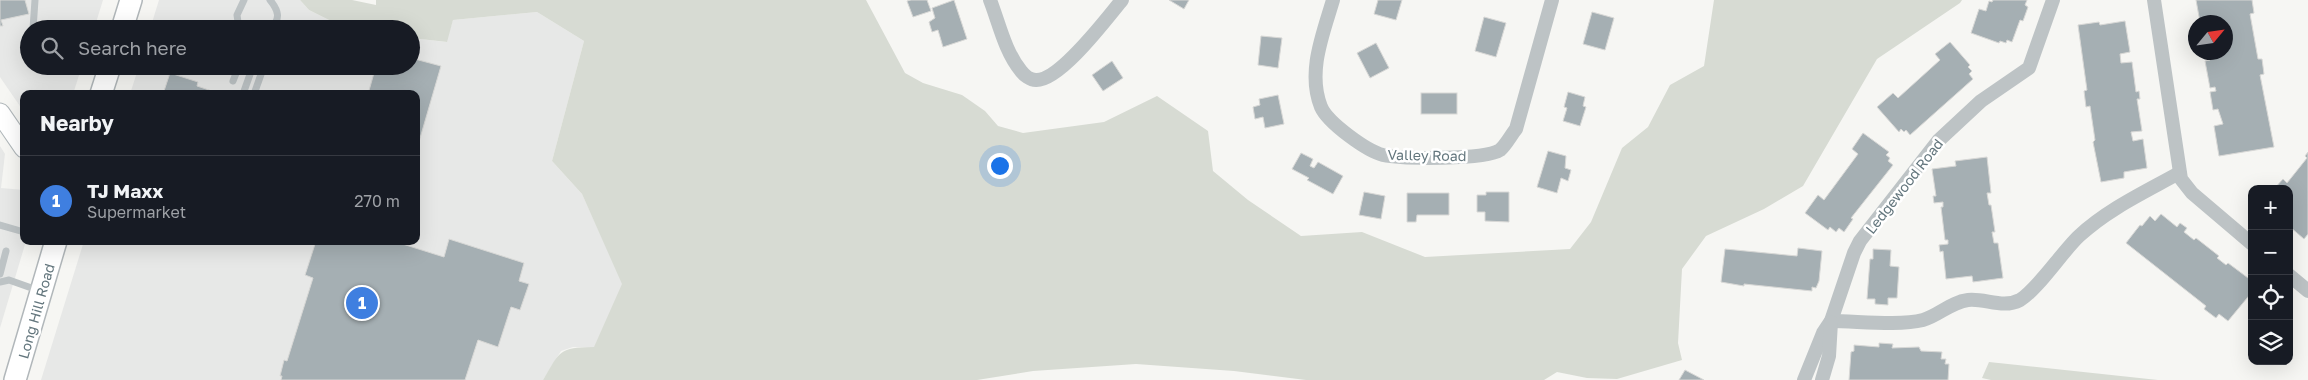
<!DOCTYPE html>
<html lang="en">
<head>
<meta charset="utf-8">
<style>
	:root { --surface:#171b24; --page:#20242c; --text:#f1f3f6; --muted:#9ea1a6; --line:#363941; --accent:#d93025 }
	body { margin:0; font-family:"Golos Text",sans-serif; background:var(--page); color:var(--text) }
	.controls { position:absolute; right:15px; bottom:15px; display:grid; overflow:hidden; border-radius:10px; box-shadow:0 5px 20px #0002 }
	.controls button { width:45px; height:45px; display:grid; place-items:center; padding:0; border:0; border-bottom:1px solid var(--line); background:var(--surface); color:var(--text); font:25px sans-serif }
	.compass { position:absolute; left:2188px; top:15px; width:45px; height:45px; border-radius:50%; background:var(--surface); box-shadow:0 5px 20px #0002; rotate:61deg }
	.you { position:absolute; left:999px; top:165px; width:18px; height:18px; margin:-12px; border:4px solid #fff; border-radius:50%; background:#1a73e8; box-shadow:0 0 0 8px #1a73e833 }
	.badge { display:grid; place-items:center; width:32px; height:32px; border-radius:50%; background:var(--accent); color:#fff; font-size:16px; font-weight:700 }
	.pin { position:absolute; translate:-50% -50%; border:2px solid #fff; box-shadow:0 1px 5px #0006 }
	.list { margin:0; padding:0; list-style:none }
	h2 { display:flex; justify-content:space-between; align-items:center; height:65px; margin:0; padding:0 20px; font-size:21px }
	h2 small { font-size:16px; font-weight:400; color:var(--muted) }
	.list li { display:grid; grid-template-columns:32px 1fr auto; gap:15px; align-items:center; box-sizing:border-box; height:90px; padding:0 20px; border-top:1px solid var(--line) }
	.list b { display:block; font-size:19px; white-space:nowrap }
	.list p { margin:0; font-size:16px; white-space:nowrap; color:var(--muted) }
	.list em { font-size:16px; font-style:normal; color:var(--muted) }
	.icon { flex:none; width:28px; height:28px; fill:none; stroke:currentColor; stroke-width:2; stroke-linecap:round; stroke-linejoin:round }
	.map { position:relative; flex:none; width:2308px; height:380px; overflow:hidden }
	.search { position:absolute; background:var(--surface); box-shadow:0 5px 20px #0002; left:20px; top:20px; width:400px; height:55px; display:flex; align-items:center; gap:12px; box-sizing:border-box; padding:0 18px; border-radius:28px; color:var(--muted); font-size:19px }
	.panel { position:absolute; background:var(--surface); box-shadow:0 5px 20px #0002; left:20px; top:90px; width:400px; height:155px; border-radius:10px }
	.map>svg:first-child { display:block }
</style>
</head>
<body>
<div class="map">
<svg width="2308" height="380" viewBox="0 0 2308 380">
	<rect width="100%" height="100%" fill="#f6f6f3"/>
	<g fill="#e7e8e7">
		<polygon points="0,0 103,0 94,29 29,29 29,66 82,66 73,94 24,94 24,112 0,77"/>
		<polygon points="159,0 300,0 309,10 347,29 150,29"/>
		<polygon points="537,12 584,41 552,161 582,194 623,284 594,348 573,347 561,351 543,380 41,380 84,241 416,241 416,94 130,94 139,66 411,66 411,38 446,42 453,20"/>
		<polygon points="0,146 5,154 1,188 24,190 24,241 26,241 0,328"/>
	</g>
	<g fill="#d7dbd3">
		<path d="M300 0H352L376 5V0H866L905 73 923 83 962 95 985 111 998 126 1023 133 1104 122 1157 96 1208 131 1213 171 1248 200 1301 236 1362 232 1425 257 1570 249 1591 222 1622 148 1648 127 1670 85 1704 66 1714 0H1962L1960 3 1877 59 1803 186 1764 209 1706 236 1682 269 1678 343 1682 360 1617 379 1587 378 1557 372 1544 380H1306L1234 371 1136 364 1033 371 977 380H543C561 350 558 348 594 347L622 284 582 194 552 161 584 41 537 12 453 20 447 42 411 38V29H347L309 10Z"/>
		<polygon points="1989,362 2158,380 1991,380 1982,378"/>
	</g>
	<g fill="#a5afb3" stroke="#d8d8d6">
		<polygon points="0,0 25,0 29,14 1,20 3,26 0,26"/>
		<polygon points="911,0 927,0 931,11 913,17 907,1"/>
		<polygon points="954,0 967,39 943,47 938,30 932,32 929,22 935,18 932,8"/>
		<polygon points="1169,0 1189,0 1184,9"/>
		<polygon points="1378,0 1402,0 1396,20 1374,14"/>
		<polygon points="1993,0 2027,0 2025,5 2028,7 2023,21 2020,20 2012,42 2007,40 2006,43 2000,41 1999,43 1971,33 1979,9 1986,11 1989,1 1992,2"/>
		<polygon points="2196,0 2252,0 2254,13 2250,14 2258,59 2262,59 2264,74 2260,75 2274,147 2219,156 2214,126 2223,124 2218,109 2213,110 2210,92 2216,91 2215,87 2210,88 2205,61 2210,60 2209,54 2204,54 2204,52 2226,52 2226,22 2200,22"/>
		<polygon points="1592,12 1614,18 1605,50 1583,44"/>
		<polygon points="1484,17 1506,23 1496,57 1475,51"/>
		<polygon points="2125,21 2130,52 2120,54 2121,63 2132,62 2136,92 2139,91 2140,99 2137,99 2142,131 2131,132 2133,141 2143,139 2147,168 2124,172 2124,178 2101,182 2093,142 2095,140 2090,106 2086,107 2084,91 2087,90 2078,25 2099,22 2100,25"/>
		<polygon points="1261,36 1282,38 1278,68 1258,65"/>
		<polygon points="1950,42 1970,65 1968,67 1972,71 1969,74 1973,79 1910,135 1906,130 1904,132 1901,129 1899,132 1877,107 1893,93 1898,98 1940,60 1935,54"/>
		<polygon points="1376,43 1389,68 1370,78 1357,53"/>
		<polygon points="411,58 441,66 416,152 416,94 368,94 376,66 411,66"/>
		<polygon points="1112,61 1123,78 1103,91 1092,75"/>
		<polygon points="170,73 198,82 197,86 212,91 211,94 163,94"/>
		<polygon points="1568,92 1585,97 1583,106 1586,107 1580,126 1563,121 1567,108 1564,107"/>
		<rect x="1421" y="93" width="36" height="21"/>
		<polygon points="1278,95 1284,124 1265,128 1263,117 1255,119 1253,107 1260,105 1259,99"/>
		<polygon points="1863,133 1889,152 1886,155 1890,158 1888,161 1893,165 1851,218 1853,219 1844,232 1839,228 1836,232 1830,227 1828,230 1805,213 1818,195 1824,200 1858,154 1852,149"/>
		<polygon points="1548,151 1566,156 1565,168 1571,170 1568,181 1561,178 1557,193 1537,187"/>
		<polygon points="2308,152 2308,234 2304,239 2289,226 2289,189 2274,189 2283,179 2287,183 2307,158 2305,156"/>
		<polygon points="1301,153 1313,159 1310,166 1314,168 1318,162 1343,176 1333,194 1307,180 1309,178 1292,169"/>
		<polygon points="1987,157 1991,193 1987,193 1989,205 1991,205 1995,232 1992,232 1994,243 1998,243 2003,278 1973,282 1972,276 1946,279 1943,251 1940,252 1939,245 1948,244 1948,240 1945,240 1941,207 1943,207 1943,202 1934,203 1933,196 1936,196 1932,169 1956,166 1955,161"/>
		<polygon points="1364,192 1385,196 1381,219 1359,215"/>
		<polygon points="1486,192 1509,192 1509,222 1485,221 1485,212 1477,212 1477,195 1486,195"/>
		<polygon points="1407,193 1449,193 1449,215 1417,215 1416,222 1407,222"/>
		<polygon points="2161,214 2177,227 2180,223 2187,228 2184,232 2194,240 2196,238 2219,256 2217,258 2226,265 2228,263 2252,281 2252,292 2228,321 2219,314 2216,318 2204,309 2206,306 2126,243 2140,225 2142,226 2150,216 2155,221"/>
		<polygon points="449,239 524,263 519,281 529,284 520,310 511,307 498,347 478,340 465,380 281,380 282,376 280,376 284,360 287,361 313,278 305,275 316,241 393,241 444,257"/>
		<polygon points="1798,248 1822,251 1819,281 1816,288 1812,287 1812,291 1744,284 1744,286 1721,282 1725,249 1797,256"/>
		<polygon points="1873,249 1891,250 1890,266 1899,267 1897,298 1888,298 1888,305 1875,304 1875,299 1867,299 1870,259 1873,259"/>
		<polygon points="1879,343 1893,344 1892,348 1919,347 1921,351 1942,352 1941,359 1946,359 1945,364 1949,364 1948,380 1849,380 1851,352 1854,351 1854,345 1879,347"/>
		<polygon points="1685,370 1704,380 1679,380"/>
	</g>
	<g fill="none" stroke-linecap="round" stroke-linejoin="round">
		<g stroke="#b0b7ba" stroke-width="21">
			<polyline id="secondary" points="0,113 24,148"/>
		</g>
		<g stroke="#b1b7ba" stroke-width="24">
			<g id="primary">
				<polyline points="122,29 131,0"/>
				<polyline points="101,94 110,66"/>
				<polyline points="15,380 56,241"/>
			</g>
		</g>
		<g stroke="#bdc3c5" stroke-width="7">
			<path d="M270 0C279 11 281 19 270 29"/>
			<polyline points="33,29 35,0"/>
			<polyline points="239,29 237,15 244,0"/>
			<polyline points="233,81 239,66"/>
			<polyline points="243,94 253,66"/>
			<polyline points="254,94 264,66"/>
			<polyline points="0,225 24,232"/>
			<polyline points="0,274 6,251"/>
			<polyline points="0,282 9,280 40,291"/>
		</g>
		<g stroke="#bdc3c5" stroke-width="14">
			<path d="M990 0C999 23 1005 52 1021 71 1024 75 1030 80 1036 80 1060 81 1107 18 1122 0"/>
			<path d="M1333 0C1323 34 1307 72 1321 107 1328 123 1367 151 1383 155 1402 159 1485 160 1500 150 1506 145 1511 135 1516 129L1552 0"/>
			<polyline points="2154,0 2181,179 2192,193 2252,244"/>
			<polyline points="2289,275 2308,291"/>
			<path d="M1831 321C1857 321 1899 326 1923 320 1938 316 1951 302 1968 300 1985 298 2003 309 2020 300 2038 289 2062 252 2079 236 2108 209 2145 192 2179 173"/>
			<polyline points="1804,380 1823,333 1831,321 1854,253 1860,241 1938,141 1981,101 2029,68 2053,0"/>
			<polyline points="1822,380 1829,356 1831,322"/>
		</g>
		<use href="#secondary" stroke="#fff" stroke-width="19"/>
		<use href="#primary" stroke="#fff" stroke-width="21"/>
	</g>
	<g text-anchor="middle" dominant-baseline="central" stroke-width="5" stroke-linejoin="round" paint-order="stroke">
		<g font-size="14" fill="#63767d" stroke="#fff">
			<text transform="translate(1427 155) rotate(1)">Valley Road</text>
			<text transform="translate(1904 186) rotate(-52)">Ledgewood Road</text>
			<text transform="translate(36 311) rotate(-74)">Long Hill Road</text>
		</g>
	</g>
</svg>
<div class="controls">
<button>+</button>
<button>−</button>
<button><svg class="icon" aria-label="locate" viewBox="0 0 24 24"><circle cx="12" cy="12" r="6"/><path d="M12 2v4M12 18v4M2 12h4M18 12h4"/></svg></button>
<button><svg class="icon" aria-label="layers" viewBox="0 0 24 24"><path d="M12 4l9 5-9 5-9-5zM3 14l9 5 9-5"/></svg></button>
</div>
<svg class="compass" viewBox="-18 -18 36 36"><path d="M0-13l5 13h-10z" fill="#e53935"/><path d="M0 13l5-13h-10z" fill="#9ea1a6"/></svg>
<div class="you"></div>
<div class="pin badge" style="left:362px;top:303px;background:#3f7fe0">1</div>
<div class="search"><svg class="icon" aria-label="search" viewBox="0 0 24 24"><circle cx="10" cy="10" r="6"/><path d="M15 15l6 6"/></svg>Search here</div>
<section class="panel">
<h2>Nearby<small></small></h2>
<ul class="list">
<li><span class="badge" style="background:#3f7fe0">1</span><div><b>TJ Maxx</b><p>Supermarket</p></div><em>270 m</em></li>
</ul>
</section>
</div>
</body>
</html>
